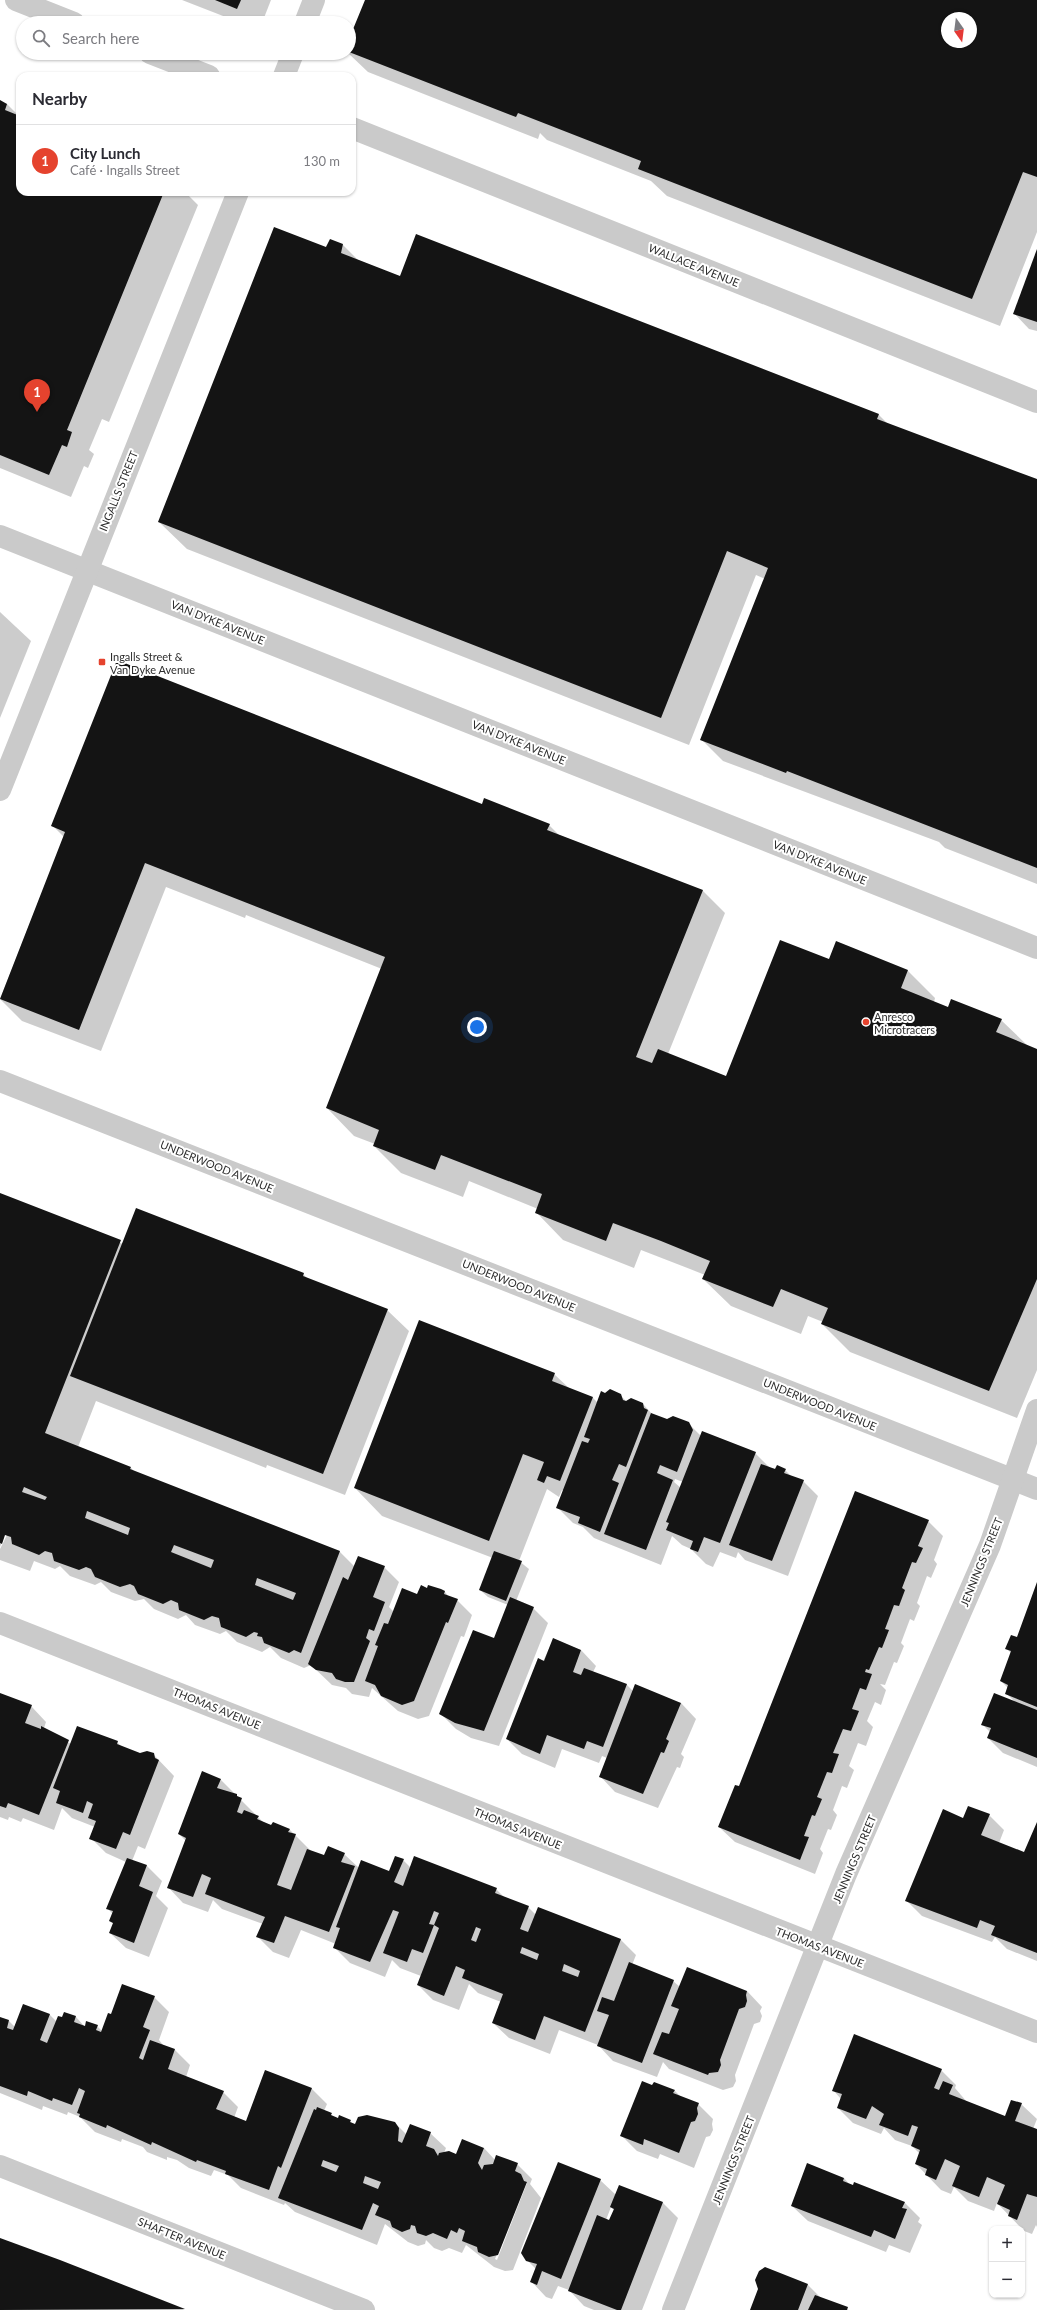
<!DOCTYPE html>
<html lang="en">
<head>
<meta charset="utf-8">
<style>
	:root { --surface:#fff; --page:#f2f2f3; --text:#2b2b33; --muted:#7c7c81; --line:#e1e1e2; --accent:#e5432e }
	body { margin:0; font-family:Lato,sans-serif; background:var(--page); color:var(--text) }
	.controls { position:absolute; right:12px; bottom:12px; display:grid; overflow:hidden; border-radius:8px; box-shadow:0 1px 3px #0004 }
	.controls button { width:36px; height:36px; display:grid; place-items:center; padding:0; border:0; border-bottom:1px solid var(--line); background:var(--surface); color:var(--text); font:20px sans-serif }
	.compass { position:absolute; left:941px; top:12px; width:36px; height:36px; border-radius:50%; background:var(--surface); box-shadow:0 1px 3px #0004; rotate:166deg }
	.you { position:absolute; left:477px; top:1027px; width:14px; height:14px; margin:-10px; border:3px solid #fff; border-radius:50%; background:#1a73e8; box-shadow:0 0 0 6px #1a73e833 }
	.badge { display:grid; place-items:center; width:26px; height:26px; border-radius:50%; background:var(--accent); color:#fff; font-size:13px; font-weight:700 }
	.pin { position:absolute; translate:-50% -33px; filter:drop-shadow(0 1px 2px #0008) }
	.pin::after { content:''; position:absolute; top:21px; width:14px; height:12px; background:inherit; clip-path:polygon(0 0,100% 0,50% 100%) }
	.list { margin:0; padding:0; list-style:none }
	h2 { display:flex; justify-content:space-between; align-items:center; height:52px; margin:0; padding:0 16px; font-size:17px }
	h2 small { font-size:13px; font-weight:400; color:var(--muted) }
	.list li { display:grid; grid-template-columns:26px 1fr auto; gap:12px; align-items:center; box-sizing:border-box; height:72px; padding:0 16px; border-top:1px solid var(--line) }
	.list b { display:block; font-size:15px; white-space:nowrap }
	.list p { margin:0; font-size:13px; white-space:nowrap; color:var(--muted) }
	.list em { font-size:13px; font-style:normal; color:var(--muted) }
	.icon { flex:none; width:22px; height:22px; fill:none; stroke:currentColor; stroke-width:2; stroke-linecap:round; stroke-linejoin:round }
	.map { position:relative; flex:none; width:1037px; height:2310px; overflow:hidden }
	.search { position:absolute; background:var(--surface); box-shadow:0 1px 3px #0004; left:16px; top:16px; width:340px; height:44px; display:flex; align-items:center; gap:10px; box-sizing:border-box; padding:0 14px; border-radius:22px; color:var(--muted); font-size:15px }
	.panel { position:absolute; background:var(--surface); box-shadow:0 1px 3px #0004; left:16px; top:72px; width:340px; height:124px; border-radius:12px }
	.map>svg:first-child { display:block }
</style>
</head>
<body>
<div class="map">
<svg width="1037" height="2310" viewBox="0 0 1037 2310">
	<rect width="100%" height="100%" fill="#fff"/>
	<g fill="#0003" fill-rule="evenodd">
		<polygon points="182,0 271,0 262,23 241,23"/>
		<path d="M366 0H1037V232L1000 326 667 196 651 181 547 140 540 133 538 139 368 72 348 53 349 42ZM947 18H971V42H947Z"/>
		<polygon points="0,101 7,104 20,117 20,192 185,192 198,205 109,422 102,419 89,450 94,454 88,468 84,466 71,497 0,468"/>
		<polygon points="330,240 343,245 358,260 400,277 879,415 888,424 1037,480 1037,884 945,848 939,842 723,761 701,739 765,579 756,575 689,745 187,549 159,522"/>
		<polygon points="1037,251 1037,331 1029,329 1014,313"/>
		<polygon points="0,612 31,641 0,718"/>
		<polygon points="482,805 549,825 559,835 703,891 725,913 668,1054 726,1077 829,961 908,971 935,998 934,1002 949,1008 1001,1020 1028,1046 1037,1050 1037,1370 1017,1418 850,1352 822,1324 823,1322 808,1316 801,1334 731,1306 703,1279 705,1275 690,1269 641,1250 634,1268 563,1240 536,1212 538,1209 469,1181 463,1197 401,1173 374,1146 375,1144 354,1136 327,1108 382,969 246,915 245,918 166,887 101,1051 22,1021 0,999 64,837 52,825"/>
		<polygon points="0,1195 123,1244 303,1274 308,1279 387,1310 409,1331 345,1495 267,1465 266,1468 96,1401 78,1447 131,1468 135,1472 340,1552 355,1567 384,1567 399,1582 389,1607 394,1612 428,1589 429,1586 445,1592 450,1598 457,1600 472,1615 464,1637 461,1636 429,1716 418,1719 398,1711 372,1688 369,1697 352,1694 346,1688 332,1685 311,1665 304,1668 281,1658 270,1647 262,1652 237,1642 226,1631 220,1634 195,1625 186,1615 178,1619 154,1609 144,1599 135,1601 111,1592 101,1582 95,1585 70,1576 60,1566 55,1569 34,1561 30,1571 0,1560 0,1549 7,1535 5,1534 0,1547"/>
		<path d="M554 1374 570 1389 593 1398 598 1403 620 1395 627 1402 643 1404 653 1415 668 1420 688 1423 701 1436 755 1453 770 1468 785 1470 792 1477 803 1481 818 1496 788 1576 745 1560 738 1552 736 1558 720 1552 713 1567 706 1564 691 1549 682 1545 672 1536 661 1565 594 1538 583 1527 573 1523 557 1507 564 1491 562 1490 559 1497 547 1489 519 1561 529 1569 516 1601 533 1608 548 1623 499 1746 471 1738 456 1729 441 1714 495 1639 508 1605 488 1597 480 1590 493 1558 382 1516 355 1488ZM675 1479 683 1482 681 1488 674 1482Z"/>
		<polygon points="928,1521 943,1536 934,1560 937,1564 931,1578 927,1576 917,1603 920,1606 914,1621 910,1619 901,1643 904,1646 897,1663 894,1662 885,1685 880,1684 886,1690 881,1705 875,1702 867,1721 873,1727 866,1746 858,1743 849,1766 854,1770 847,1788 842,1786 833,1810 837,1815 831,1830 828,1829 820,1849 823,1853 815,1874 735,1842 719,1827 740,1788"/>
		<polygon points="1037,1586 1037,1767 1003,1753 988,1738 990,1732 982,1724 1015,1702 1006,1693 1008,1688 1001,1681 1012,1654 1007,1649 1018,1638"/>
		<polygon points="553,1640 581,1650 596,1666 593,1672 627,1685 633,1691 681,1703 696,1719 681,1754 684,1757 680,1768 677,1767 658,1808 615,1792 600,1776 607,1758 602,1756 599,1763 562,1749 555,1768 522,1754 507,1739"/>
		<polygon points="0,1694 31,1706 46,1722 44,1728 71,1744 117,1742 122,1747 140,1754 153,1754 174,1776 145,1849 138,1846 132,1861 147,1866 162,1881 156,1896 168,1908 149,1957 126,1948 110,1933 114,1924 111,1921 113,1914 108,1909 126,1862 106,1853 91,1838 95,1827 72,1818 62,1808 54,1830 23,1818 21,1822 9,1817 8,1820 0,1817"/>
		<polygon points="221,1780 264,1823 289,1829 311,1851 325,1856 344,1854 359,1868 389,1872 403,1860 411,1868 496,1889 506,1899 528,1907 536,1915 539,1908 621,1940 636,1955 632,1965 673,1981 680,1987 747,1991 762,2007 760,2011 762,2016 760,2022 754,2024 735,2075 736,2081 733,2087 723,2090 669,2069 663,2062 657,2077 613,2061 598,2045 559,2030 550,2054 509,2038 493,2023 501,2002 478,1993 469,1984 459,2010 433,2000 418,1985 421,1976 400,1968 392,1960 385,1977 350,1963 334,1947 336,1944 301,1930 289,1958 273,1952 258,1937 263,1924 222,1909 213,1900 208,1912 183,1903 168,1887 186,1841 179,1834"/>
		<polygon points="989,1815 1004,1830 999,1843 1025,1854 1037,1824 1037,1961 1007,1949 995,1937 992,1942 922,1916 907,1901 964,1819"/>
		<path d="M154 1997 169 2012 159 2040 164 2046 175 2050 190 2065 186 2077 223 2092 238 2107 234 2118 246 2122 266 2071 312 2089 327 2104 324 2111 336 2119 350 2121 355 2126 395 2123 407 2135 430 2133 446 2148 444 2153 457 2155 484 2148 495 2160 517 2164 532 2179 530 2184 541 2198 513 2270 505 2271 494 2267 466 2245 462 2253 449 2248 442 2251 434 2248 426 2240 425 2244 418 2246 408 2242 385 2224 377 2245 295 2212 285 2203 284 2205 241 2188 228 2175 214 2170 211 2176 189 2168 177 2160 167 2157V2160L147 2152 143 2147 122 2139 121 2142 95 2132 80 2117 68 2112 67 2115 43 2106 42 2110 0 2093V2018L9 2021 15 2027 24 2005 50 2015 57 2022 63 2019 64 2013 76 2017 85 2027 97 2026 102 2031 111 2015ZM526 2182 527 2183 497 2260 495 2259Z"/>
		<polygon points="941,2070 956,2085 955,2088 967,2102 1005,2117 1021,2104 1037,2119 1033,2129 1037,2130 1037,2227 1036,2225 1032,2234 1024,2231 997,2203 994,2211 968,2201 954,2187 951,2194 941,2190 916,2164 920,2154 912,2146 895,2140 884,2128 881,2134 853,2123 838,2108 841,2099 833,2090"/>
		<polygon points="653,2086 675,2091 681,2097 698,2104 713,2119 712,2124 713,2130 710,2136 706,2137 694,2168 660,2154 658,2159 637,2151 622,2136"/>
		<polygon points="844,2178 850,2185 905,2203 920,2218 918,2222 922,2225 910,2253 889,2245 886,2252 808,2221 792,2206"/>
		<path d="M600 2180 616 2195 663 2203 678 2218 642 2310H594L584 2306 569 2290 558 2286 552 2299 546 2297 531 2281 536 2269 527 2260ZM611 2207 614 2210 610 2221 606 2220Z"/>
		<polygon points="0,2239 185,2310 0,2310"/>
		<polygon points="766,2268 808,2285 821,2298 849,2310 751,2310"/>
	</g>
	<g fill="#141414" fill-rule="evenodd">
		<polygon points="215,0 241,0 237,9"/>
		<path d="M365 0H1037V177L1023 172 972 299 638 169 641 161 518 113 516 117 349 52V39ZM947 18H971V42H947Z"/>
		<polygon points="0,100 7,104 5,110 20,116 20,192 164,192 67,430 72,432 67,447 62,445 49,475 0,455"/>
		<polygon points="274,227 326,247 330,239 343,244 341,253 400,276 416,234 879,414 877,419 1037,479 1037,868 787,771 786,773 700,740 768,568 727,551 661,718 158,522"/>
		<polygon points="1037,249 1037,322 1013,314"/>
		<polygon points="117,660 482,804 484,798 550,824 547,830 703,890 636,1057 652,1063 658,1049 726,1076 780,940 829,959 836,941 908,970 901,988 948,1007 951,999 1002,1019 996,1032 1037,1049 1037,1279 989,1391 821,1324 828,1308 781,1289 773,1307 702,1279 710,1261 661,1241 613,1223 606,1241 535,1213 542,1194 441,1155 435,1170 373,1146 379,1130 326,1108 385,957 145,863 79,1030 0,999 65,832 51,826"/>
		<path d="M0 1193 121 1240 45 1433 131 1467 130 1469 340 1551 301 1653 294 1650 289 1653 264 1643 262 1637 257 1636 258 1633 254 1632 246 1637 221 1627 219 1618 212 1616 204 1620 179 1610 178 1603 171 1600 163 1604 138 1594 134 1586 130 1584 120 1587 95 1577 91 1569 86 1567 79 1570 54 1561 52 1553 45 1551 39 1555 12 1544 11 1537 5 1535 2 1544 0 1543ZM24 1487 47 1497 45 1500 22 1492ZM87 1511 130 1528 128 1535 85 1518ZM174 1545 214 1560 211 1568 171 1552ZM257 1578 296 1593 293 1600 255 1585Z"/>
		<polygon points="136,1208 304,1273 303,1276 388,1309 323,1474 70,1376"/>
		<polygon points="419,1320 555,1373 552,1381 593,1397 560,1481 547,1476 544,1483 537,1480 544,1462 523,1454 489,1541 354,1488"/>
		<polygon points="610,1389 621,1394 623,1400 626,1401 631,1398 643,1403 644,1408 648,1410 626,1467 619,1464 612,1480 619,1483 600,1532 578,1523 580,1517 556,1508 582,1441 588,1443 590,1439 584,1437 601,1391 605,1393"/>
		<polygon points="651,1413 667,1419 673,1416 689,1422 693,1430 677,1472 660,1465 657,1473 673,1480 646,1550 604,1534"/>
		<polygon points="702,1431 756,1452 720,1543 704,1537 698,1552 690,1549 693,1541 666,1530 669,1523 666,1522"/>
		<polygon points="761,1464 775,1469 777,1465 786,1469 784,1473 804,1480 772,1561 729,1545"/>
		<polygon points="855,1491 929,1520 918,1546 923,1548 916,1563 912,1562 902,1588 905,1590 899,1606 894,1605 885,1629 889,1630 882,1648 879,1647 869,1670 866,1669 865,1672 872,1674 866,1690 860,1688 852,1709 859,1711 851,1731 843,1729 833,1753 839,1754 832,1773 827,1772 817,1797 822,1799 815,1816 812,1815 804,1836 809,1837 800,1860 718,1827 735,1785 739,1786"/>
		<polygon points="494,1551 522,1561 506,1601 479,1590"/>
		<polygon points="358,1556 385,1566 373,1597 385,1602 374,1631 369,1629 366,1638 370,1641 354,1682 345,1682 336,1679 332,1673 316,1670 308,1664 343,1577 348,1580"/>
		<polygon points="1037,1582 1037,1707 1005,1694 1008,1685 1000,1681 1011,1651 1005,1649 1011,1635 1017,1637"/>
		<polygon points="421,1585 427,1588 428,1585 441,1589 445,1591 444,1594 458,1599 448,1623 446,1622 414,1701 402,1705 381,1696 375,1685 365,1681 378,1646 375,1645 384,1623 388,1624 402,1588 417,1594"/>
		<polygon points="510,1597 534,1607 484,1731 455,1723 439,1714 473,1630 494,1638"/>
		<polygon points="553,1638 581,1650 573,1672 581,1675 584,1668 627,1684 603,1747 587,1741 584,1749 547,1735 540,1754 506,1739 538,1658 544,1661"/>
		<polygon points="635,1684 681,1703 666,1739 669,1741 664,1753 661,1752 643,1794 599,1777"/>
		<polygon points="0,1693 32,1705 25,1723 41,1729 41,1726 69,1740 39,1815 8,1803 6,1808 0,1806"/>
		<polygon points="994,1693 1037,1710 1037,1758 987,1738 991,1728 981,1725"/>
		<polygon points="77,1726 118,1741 117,1744 140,1753 147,1751 154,1753 155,1758 159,1760 130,1835 123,1832 116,1849 89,1839 96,1821 88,1818 93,1804 87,1801 83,1813 56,1803 60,1791 53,1788"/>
		<polygon points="202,1771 221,1779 217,1788 237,1794 237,1796 242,1798 237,1812 242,1814 244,1810 259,1816 257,1819 271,1825 273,1822 290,1829 288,1832 296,1834 277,1885 291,1890 307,1849 324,1855 328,1846 345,1853 341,1862 355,1866 329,1932 285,1916 274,1943 256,1937 265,1917 205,1894 211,1878 202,1874 193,1897 167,1888 186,1838 178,1834"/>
		<polygon points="968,1806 990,1814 981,1835 1024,1852 1037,1822 1037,1953 991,1935 995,1926 980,1920 977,1928 905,1901 943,1809 963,1818"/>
		<path d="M395 1856 404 1859 394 1882 403 1886 414 1856 497 1888 495 1893 529 1906 520 1929 528 1932 538 1907 621 1939 585 2032 544 2016 535 2040 492 2023 503 1994 462 1978 465 1970 456 1966 444 1996 417 1985 439 1928 434 1925 439 1913 434 1911 429 1924 434 1925 423 1953 412 1949 407 1962 383 1953 399 1912 393 1910 370 1962 333 1948 340 1928 336 1927 361 1860 389 1871ZM476 1927 481 1929 476 1942 471 1940ZM522 1947 539 1954 537 1960 520 1953ZM564 1964 580 1971 578 1977 562 1971Z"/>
		<polygon points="127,1858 147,1865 139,1886 153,1892 134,1943 109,1933 113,1923 109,1921 113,1911 106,1909"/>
		<polygon points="629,1962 674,1980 642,2063 597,2046 609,2015 597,2011 602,1997 614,2001"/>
		<polygon points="687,1967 747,1991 746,1995 747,2001 745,2007 739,2009 720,2060 721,2065 718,2072 709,2073 708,2075 653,2054 662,2032 669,2034 679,2009 671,2006"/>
		<polygon points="122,1984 155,1996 143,2027 150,2030 139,2058 143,2060 150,2040 175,2049 168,2069 224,2091 216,2109 246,2121 265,2070 312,2088 281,2168 278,2166 269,2190 225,2174 226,2171 197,2160 196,2162 152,2142 151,2145 107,2125 106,2128 79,2117 80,2114 77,2113 85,2091 79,2088 72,2105 53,2098 52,2101 28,2091 27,2096 0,2086 0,2017 9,2020 7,2028 13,2030 23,2004 50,2014 40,2040 47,2043 58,2016 62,2017 64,2012 76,2016 74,2022 85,2026 86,2021 98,2025 96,2030 101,2032 108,2013 111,2014"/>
		<polygon points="854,2034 942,2069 934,2088 939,2090 943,2081 953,2085 949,2094 1005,2116 1011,2100 1022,2103 1015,2121 1037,2129 1037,2197 1027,2194 1017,2220 1008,2216 1010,2210 997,2204 1005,2185 987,2177 979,2197 952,2186 960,2166 945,2159 936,2180 925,2175 927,2169 915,2164 920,2150 911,2146 918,2127 912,2125 908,2136 879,2125 884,2114 872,2106 866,2119 837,2108 842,2094 832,2091"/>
		<polygon points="642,2081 652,2085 654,2082 675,2090 673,2093 699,2103 697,2108 698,2114 695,2121 691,2122 679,2153 644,2139 643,2145 620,2136"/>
		<path d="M317 2107 332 2113 331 2115 338 2118 339 2115 351 2120 350 2122 355 2124 358 2117 367 2115 395 2122 399 2128 398 2141 402 2143 410 2124 431 2132 426 2146 434 2149 438 2156 439 2153 449 2151 456 2154 462 2139 484 2148 478 2163 482 2170 484 2165 493 2164 496 2155 518 2163 515 2171 521 2174 524 2181 527 2182 498 2255 489 2257 478 2252 477 2247 462 2241 465 2231 459 2228 457 2233 451 2230 447 2239 433 2233 426 2236 417 2233 415 2226 411 2225 410 2229 402 2232 392 2227 390 2221 375 2215 379 2206 373 2203 362 2230 278 2198 314 2109 316 2110ZM323 2160 339 2166 336 2172 321 2166ZM365 2176 381 2182 378 2189 363 2183Z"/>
		<polygon points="558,2162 601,2179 561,2279 542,2271 537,2285 530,2282 537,2264 526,2261 521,2253"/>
		<polygon points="807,2163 844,2178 843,2181 853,2185 854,2182 905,2202 902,2208 907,2209 895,2239 874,2230 871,2237 791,2206"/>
		<polygon points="619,2185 663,2202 621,2310 617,2310 568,2291 597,2215 609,2220 614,2209 610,2207"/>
		<polygon points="0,2238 60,2260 185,2309 0,2310"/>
		<polygon points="765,2267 808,2284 798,2310 750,2310 758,2289 755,2280 759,2271"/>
		<polygon points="815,2295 848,2307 847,2310 808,2310"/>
	</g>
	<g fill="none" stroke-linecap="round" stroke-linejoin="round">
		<g stroke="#cacaca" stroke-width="22">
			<polyline points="16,0 74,23"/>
			<polyline points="305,23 314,0"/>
			<polyline points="150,53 209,76"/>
			<polyline points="284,76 293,53"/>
			<polyline points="352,128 1037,402"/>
			<polyline points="0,536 1037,948"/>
			<polyline points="0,790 238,192"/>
			<polyline points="0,1081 1037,1489"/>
			<polyline points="0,1623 1037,2032"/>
			<polyline points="0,2166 364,2310"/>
			<polyline points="673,2310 846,1874 990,1545 1037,1410"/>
		</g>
	</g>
	<g fill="#e5432e" stroke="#fff" stroke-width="1.5">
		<rect x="98" y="658" width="8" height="8" rx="2"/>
		<circle cx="866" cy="1022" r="4"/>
	</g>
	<g text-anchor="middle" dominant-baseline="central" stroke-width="4" stroke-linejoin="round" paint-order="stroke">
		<g font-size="11" fill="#2d2d2d" stroke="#fff">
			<text transform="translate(694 265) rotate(22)">WALLACE AVENUE</text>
			<text transform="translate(118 491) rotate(-68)">INGALLS STREET</text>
			<text transform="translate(218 622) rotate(22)">VAN DYKE AVENUE</text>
			<text transform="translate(519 742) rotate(22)">VAN DYKE AVENUE</text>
			<text transform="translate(820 862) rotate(22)">VAN DYKE AVENUE</text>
			<text transform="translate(217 1166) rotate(22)">UNDERWOOD AVENUE</text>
			<text transform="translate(519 1285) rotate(22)">UNDERWOOD AVENUE</text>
			<text transform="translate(820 1404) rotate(22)">UNDERWOOD AVENUE</text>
			<text transform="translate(981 1562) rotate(-68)">JENNINGS STREET</text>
			<text transform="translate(217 1708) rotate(22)">THOMAS AVENUE</text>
			<text transform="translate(518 1828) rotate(22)">THOMAS AVENUE</text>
			<text transform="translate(854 1859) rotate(-67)">JENNINGS STREET</text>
			<text transform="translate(820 1947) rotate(21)">THOMAS AVENUE</text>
			<text transform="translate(733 2160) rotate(-68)">JENNINGS STREET</text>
			<text transform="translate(182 2238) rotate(22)">SHAFTER AVENUE</text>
		</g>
		<g font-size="11" fill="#2d2d2d" stroke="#fff" text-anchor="start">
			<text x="110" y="656">Ingalls Street &amp;<tspan x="110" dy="13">Van Dyke Avenue</tspan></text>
			<text x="874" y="1016">Anresco<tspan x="874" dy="13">Microtracers</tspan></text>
		</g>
	</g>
</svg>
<div class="controls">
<button>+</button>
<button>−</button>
</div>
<svg class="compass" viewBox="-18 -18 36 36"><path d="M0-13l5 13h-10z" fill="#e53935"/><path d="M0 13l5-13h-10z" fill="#7c7c81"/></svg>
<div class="you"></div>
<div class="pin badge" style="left:37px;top:412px">1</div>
<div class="search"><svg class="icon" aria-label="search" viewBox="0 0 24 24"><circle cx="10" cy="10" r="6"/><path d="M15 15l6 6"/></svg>Search here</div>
<section class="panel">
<h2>Nearby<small></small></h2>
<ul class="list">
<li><span class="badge">1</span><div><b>City Lunch</b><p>Café · Ingalls Street</p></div><em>130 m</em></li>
</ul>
</section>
</div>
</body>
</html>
